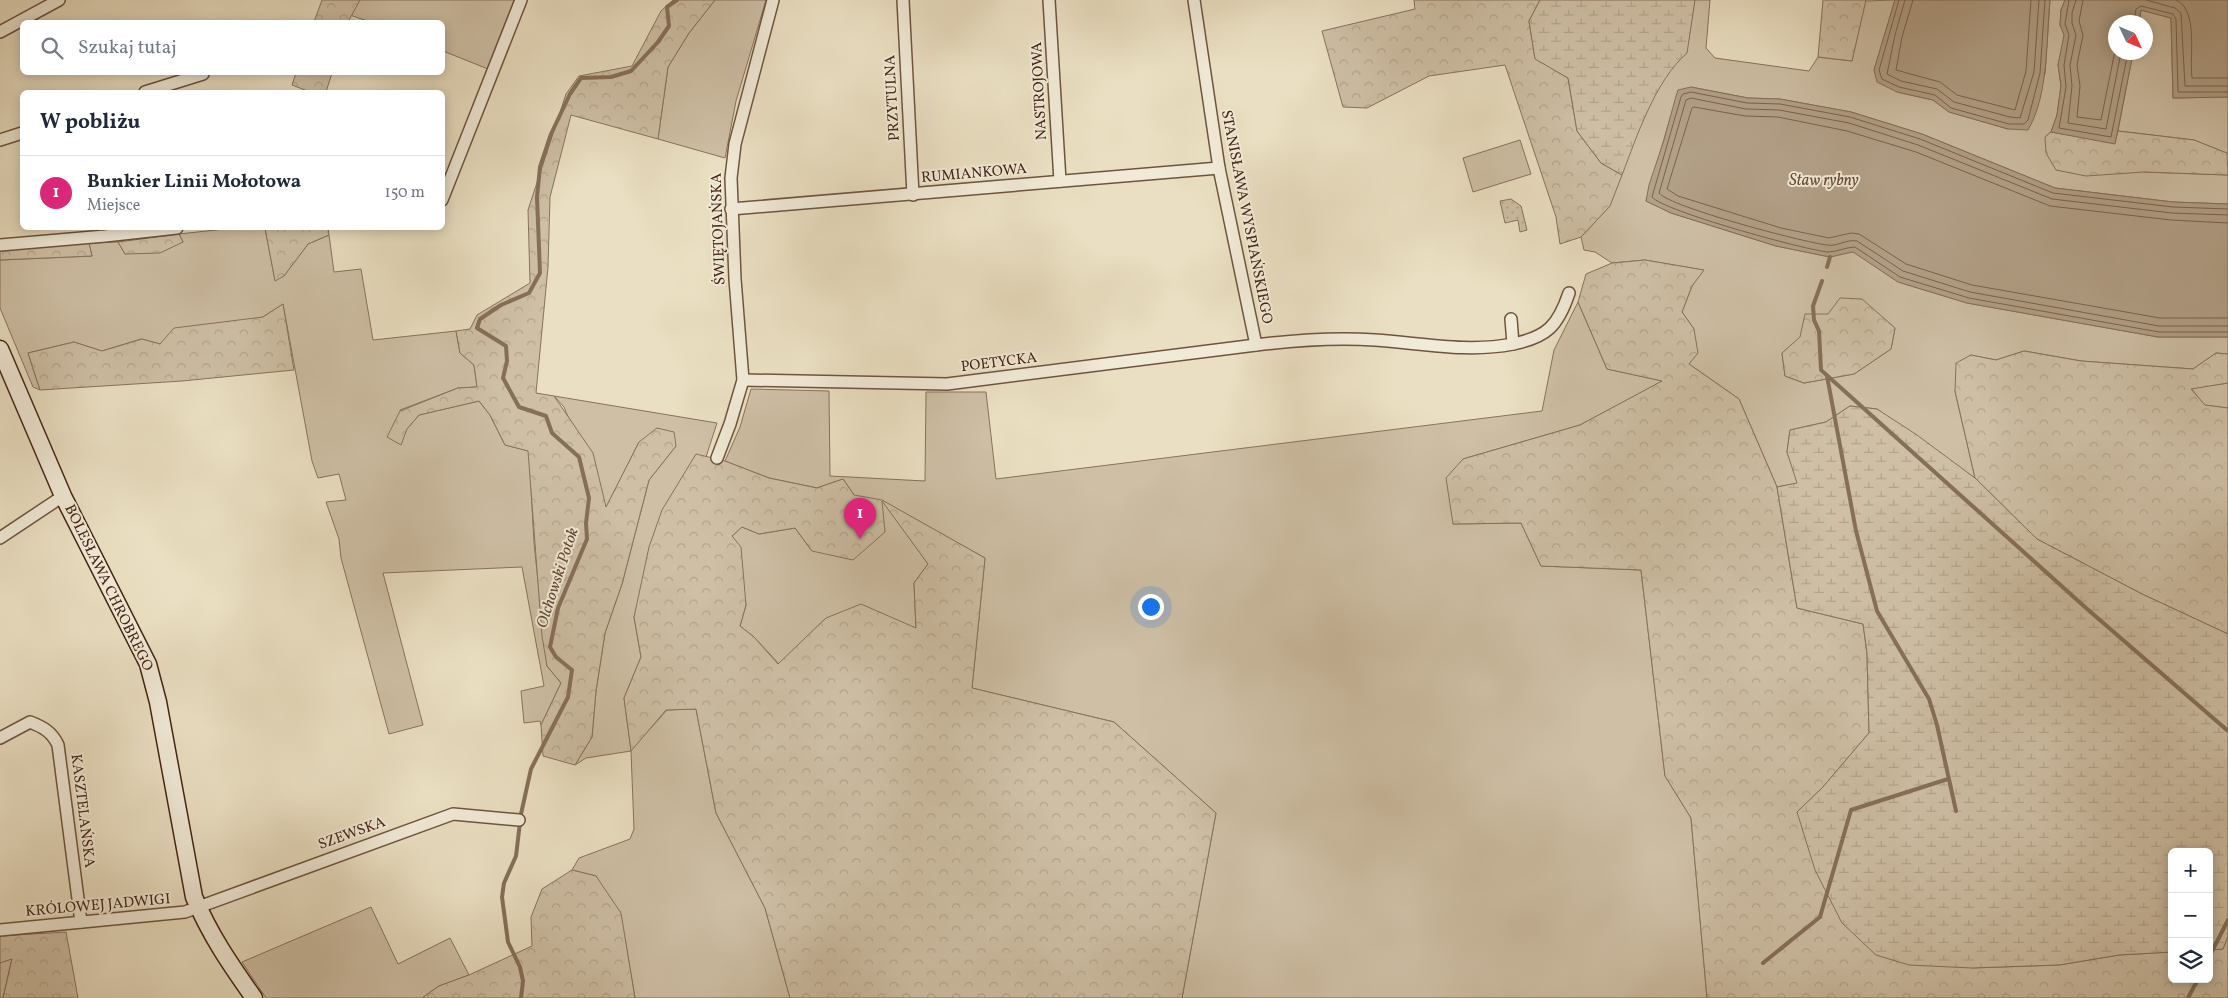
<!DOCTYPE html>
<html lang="pl">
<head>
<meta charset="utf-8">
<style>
	:root { --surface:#fff; --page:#f2f2f3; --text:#1f2937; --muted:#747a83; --line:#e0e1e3; --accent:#db2777 }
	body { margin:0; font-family:Vollkorn,serif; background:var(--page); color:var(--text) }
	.controls { position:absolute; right:15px; bottom:15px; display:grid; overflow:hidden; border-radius:8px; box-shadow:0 2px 12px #0003 }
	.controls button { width:45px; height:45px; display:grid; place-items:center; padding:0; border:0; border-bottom:1px solid var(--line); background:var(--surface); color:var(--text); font:25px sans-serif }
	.compass { position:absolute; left:2108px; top:15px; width:45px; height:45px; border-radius:50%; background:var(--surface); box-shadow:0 2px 12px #0003; rotate:134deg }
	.you { position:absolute; left:1150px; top:606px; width:18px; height:18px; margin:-12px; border:4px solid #fff; border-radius:50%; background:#1a73e8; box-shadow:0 0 0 8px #1a73e833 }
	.badge { display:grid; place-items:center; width:32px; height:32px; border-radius:50%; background:var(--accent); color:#fff; font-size:16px; font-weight:700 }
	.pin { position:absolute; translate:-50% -41px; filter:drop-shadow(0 1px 2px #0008) }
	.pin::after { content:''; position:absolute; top:26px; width:18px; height:15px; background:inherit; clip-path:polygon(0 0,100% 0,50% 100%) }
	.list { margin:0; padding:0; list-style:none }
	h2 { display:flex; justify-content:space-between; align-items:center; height:65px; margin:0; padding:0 20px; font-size:21px }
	h2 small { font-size:16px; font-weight:400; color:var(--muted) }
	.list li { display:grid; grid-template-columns:32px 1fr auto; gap:15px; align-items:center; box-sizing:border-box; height:75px; padding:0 20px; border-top:1px solid var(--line) }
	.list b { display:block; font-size:19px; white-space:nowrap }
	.list p { margin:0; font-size:16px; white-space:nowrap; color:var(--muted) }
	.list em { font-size:16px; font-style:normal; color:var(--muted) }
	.icon { flex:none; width:28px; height:28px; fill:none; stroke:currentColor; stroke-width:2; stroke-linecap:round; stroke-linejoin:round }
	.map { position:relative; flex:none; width:2228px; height:998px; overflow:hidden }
	.search { position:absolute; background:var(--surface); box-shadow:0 2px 12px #0003; left:20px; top:20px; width:425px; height:55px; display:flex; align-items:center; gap:12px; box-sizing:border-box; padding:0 18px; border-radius:8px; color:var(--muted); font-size:19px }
	.panel { position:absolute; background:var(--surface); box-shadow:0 2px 12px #0003; left:20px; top:90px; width:425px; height:140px; border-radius:8px }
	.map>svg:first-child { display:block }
</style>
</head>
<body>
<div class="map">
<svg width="2228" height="998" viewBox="0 0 2228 998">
	<defs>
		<pattern id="forest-crowns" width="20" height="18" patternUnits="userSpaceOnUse" patternTransform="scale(1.25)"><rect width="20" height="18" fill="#cebfa5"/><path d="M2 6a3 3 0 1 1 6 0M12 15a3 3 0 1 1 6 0" fill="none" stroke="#b2a48d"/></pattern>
		<pattern id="wetland-marsh" width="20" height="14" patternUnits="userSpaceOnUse" patternTransform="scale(1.25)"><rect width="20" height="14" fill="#cebfa5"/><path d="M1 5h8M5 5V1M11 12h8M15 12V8" fill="none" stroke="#b2a48d"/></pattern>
		<pattern id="park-dots" width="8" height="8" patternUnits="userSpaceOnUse" patternTransform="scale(1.25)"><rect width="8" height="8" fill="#cebfa5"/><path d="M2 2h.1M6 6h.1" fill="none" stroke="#b2a48d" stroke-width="1.8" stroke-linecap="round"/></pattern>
	</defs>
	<rect width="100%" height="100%" fill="#eadfc2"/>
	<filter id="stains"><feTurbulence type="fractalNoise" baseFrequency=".004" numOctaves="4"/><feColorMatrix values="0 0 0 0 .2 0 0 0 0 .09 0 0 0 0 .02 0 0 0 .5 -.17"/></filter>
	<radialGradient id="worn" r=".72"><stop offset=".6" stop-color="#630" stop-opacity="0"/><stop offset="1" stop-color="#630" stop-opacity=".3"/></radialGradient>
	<g fill="#cebfa5" stroke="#89725d" fill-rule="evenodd">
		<polygon points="360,0 515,0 488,69 443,51 442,22 370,22 350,15"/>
		<polygon points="715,0 766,0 736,101 725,158 658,139 668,67 689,33"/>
		<path d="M1540 0H1710L1706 48 1715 58 1809 71 1818 57 1852 61 1865 1 1895 0 1874 70 1897 92 1933 100 1949 112 2008 129 2045 74 2050 0H2065L2061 10 2060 25 2065 35 2058 65 2061 86 2057 115 2051 132 2045 137 2144 172 2228 175V204L2173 202 2055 188 1922 134 1851 112 1780 99 1748 98 1691 87 1671 115 1646 201 1671 213 1776 246 1830 257 1853 251 1898 282 1967 303 2158 337H2228V354L2216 353 2193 369 2081 361 2024 351 1996 360 1970 355 1955 391 1975 478 1877 409 1850 406 1826 422 1790 430 1787 452 1798 483 1777 487 1739 399 1689 364 1694 329 1682 312 1692 286 1703 270 1645 260 1612 263 1595 252 1584 250 1581 237 1610 206ZM1828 314 1882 317 1895 328 1891 349 1854 374 1804 383 1785 376 1782 353Z"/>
		<polygon points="2141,10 2171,18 2173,98 2228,97 2228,154 2194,140 2118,131 2133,53 2146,52 2146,22 2139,22"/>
		<polygon points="1520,140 1531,174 1473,192 1463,158"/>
		<polygon points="234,228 265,228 275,280 284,276 308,244 329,235 334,272 361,269 373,340 456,331 460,353 474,365 477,387 458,388 400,410 407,429 419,415 479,401 490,415 505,445 529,451 534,543 547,666 561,683 541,725 540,721 524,723 521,691 544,686 522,567 383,573 423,725 389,734 341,558 339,539 326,502 346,500 339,474 318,478 312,461 283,304 263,317 160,344 141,339 102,351 74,342 28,353 40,390 33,387 0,308 0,260 92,256 89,243 118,242 125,254 183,242 179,234"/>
		<polygon points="1578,302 1607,369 1663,381 1580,425 1463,459 1453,524 1521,523 1541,566 1641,570 1665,776 1691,818 1707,998 1182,998 1216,813 1114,722 972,688 985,558 883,501 928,564 914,583 916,628 826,618 779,664 754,637 740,626 746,605 732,536 742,527 759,534 795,528 812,551 854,495 843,479 817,488 769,478 725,461 740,427 751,389 829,391 830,476 925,481 926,392 986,392 996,479 1542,411 1554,350"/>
		<polygon points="2228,383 2228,408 2204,405 2191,388"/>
		<polygon points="554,396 717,423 706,457 696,455 634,617 641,657 624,698 631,750 667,710 696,709 716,813 765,908 790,998 635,998 625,939 596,876 572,870 579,858 630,839 634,829 631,751 586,758 575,765 592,737 596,691 605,633 622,584 649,480 676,446 639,442 606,508 564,407"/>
		<polygon points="371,907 398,964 450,938 469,975 439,986 422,998 266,998 242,962"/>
		<polygon points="12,958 3,998 0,998 0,963"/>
	</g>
	<g fill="url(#forest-crowns)" stroke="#89725d" fill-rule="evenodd">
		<polygon points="322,0 360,0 348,22 314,22"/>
		<polygon points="673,0 715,0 689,33 668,67 658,139 571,115 550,197 548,267 536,393 554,396 593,453 606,507 639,442 657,428 674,432 676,446 649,480 622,584 605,633 596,691 592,737 575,765 543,756 541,725 561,683 547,666 542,636 528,451 505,445 490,415 479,401 419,415 407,429 401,445 387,437 400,411 458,388 477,387 474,365 460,353 456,331 470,329 477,315 530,283 528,210 566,94 579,76 632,66 661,11"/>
		<polygon points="1414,0 1540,0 1529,21 1535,58 1568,78 1577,131 1601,163 1622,175 1610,206 1581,237 1560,244 1556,217 1505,65 1429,76 1367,108 1343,107 1322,31 1415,9"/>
		<polygon points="1823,0 1866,0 1852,61 1818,57"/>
		<polygon points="296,73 296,72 332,73 326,92 310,92 292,85"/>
		<polygon points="2118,131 2194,140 2227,153 2228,175 2144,172 2086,176 2056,170 2046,153 2045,137 2051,132 2115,143"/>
		<polygon points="265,228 328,228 329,235 308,244 284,276 275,281"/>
		<polygon points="179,234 183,242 160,253 125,254 118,242"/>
		<polygon points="89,243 92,256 0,260 0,249"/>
		<polygon points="1645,260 1704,270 1692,286 1682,312 1694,329 1698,353 1689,364 1739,399 1777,487 1797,608 1863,624 1867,653 1869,733 1822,788 1797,812 1972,968 2059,965 2119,955 2172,952 2172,979 2209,979 2209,950 2223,949 2228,936 2228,998 1707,998 1691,818 1665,776 1641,570 1541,566 1521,523 1453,524 1446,478 1463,459 1580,425 1662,381 1607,369 1578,302 1586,274 1612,263"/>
		<polygon points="1840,298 1862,299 1895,328 1891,349 1854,374 1804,383 1785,376 1782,353 1800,337 1805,314 1828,314"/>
		<polygon points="283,304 294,370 182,381 40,390 28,353 74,342 102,351 142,339 160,344 174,328 263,317"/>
		<polygon points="2024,351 2081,361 2193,369 2216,353 2228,354 2228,383 2191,389 2205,405 2228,408 2228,634 2142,594 2037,539 1975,478 1955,391 1956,363 1971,355 1996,360"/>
		<path d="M696 454 725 461 769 478 817 488 843 479 854 495 882 500 985 558 972 688 1114 722 1216 813 1182 998H790L765 908 716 813 696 709 666 710 631 751 624 698 641 657 634 617 649 547 662 510ZM882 501 928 564 914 583 916 628 861 604 826 618 778 664 754 637 740 626 746 605 741 547 732 536 742 527 759 534 795 528 812 551 853 560 885 532Z"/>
		<polygon points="572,870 596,876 621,913 635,998 422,998 439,986 469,975 532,946 531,917 542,889"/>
		<polygon points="66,932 78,998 3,998 12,959 0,963 0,936"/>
	</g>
	<g fill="url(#wetland-marsh)" stroke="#89725d">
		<path d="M1540 0H1695L1687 53C1655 81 1637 136 1622 175L1601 163 1577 131 1568 78 1535 59 1529 21Z"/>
		<polygon points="1850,406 1877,409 1917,435 1975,478 2037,539 2142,594 2228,634 2228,936 2223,949 2209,950 2209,852 2172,852 2172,952 2119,955 2059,965 1972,968 1909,965 1876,955 1842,923 1815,870 1797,812 1822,788 1869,733 1867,653 1863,624 1797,608 1777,487 1797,483 1787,452 1790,430 1826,422"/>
	</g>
	<polygon fill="url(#park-dots)" stroke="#89725d" points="1511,199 1521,206 1527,230 1520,232 1518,220 1505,223 1500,201"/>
	<g fill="#b2a087" stroke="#866f59">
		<path d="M1895 0H2050C2046 40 2049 94 2028 130L2008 129 1949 112 1933 100 1897 92 1877 82 1874 70Z"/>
		<polygon points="2065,0 2228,0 2228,97 2173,98 2171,18 2141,10 2139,22 2116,22 2116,52 2133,53 2115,144 2051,132 2057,115 2061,86 2058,65 2064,35 2060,25 2061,10"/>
		<polygon points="1691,87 1748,98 1780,99 1851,112 1922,134 2055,188 2173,202 2228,204 2228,337 2158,337 1967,303 1898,282 1853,252 1830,257 1776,246 1671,213 1646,201 1649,185 1664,140 1676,96 1678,90"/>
	</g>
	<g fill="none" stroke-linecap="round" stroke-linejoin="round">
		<g stroke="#7b624e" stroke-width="1">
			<polyline points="1899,0 1879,70 1882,79 1899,87 1935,95 1951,108 2009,124 2024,124 2028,120 2040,73 2045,0"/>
			<polyline points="1905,0 1895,35 1887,74 1901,81 1937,89 1954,102 2010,117 2020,118 2034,72 2039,0"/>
			<polyline points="1913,0 1902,37 1896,70 1940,82 1957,95 2015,110 2026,71 2031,0"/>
			<polyline points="2069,0 2065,24 2069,35 2064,65 2066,87 2059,128 2111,137 2128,52"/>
			<polyline points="2076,0 2072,13 2072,23 2076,35 2070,65 2072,86 2068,123 2106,129 2121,52"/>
			<polyline points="2083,0 2079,21 2083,35 2077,65 2080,86 2077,117 2101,120 2116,46"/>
			<polyline points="2146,0 2175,8 2181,13 2185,86 2228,86"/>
			<path d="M2176 0C2199 10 2189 56 2192 78H2228"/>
			<polyline points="2134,22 2136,9 2141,6 2173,14 2176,19 2178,92 2228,92"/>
			<path d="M2228 209 2173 207 2053 193 1920 139 1850 117 1780 104 1747 103 1691 92 1683 94 1681 97 1652 197C1663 211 1805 250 1828 252 1837 252 1846 247 1855 247L1900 277 1969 298 2159 332H2228"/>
			<path d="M2228 215 2172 213 2052 199 1918 145 1849 123 1779 110 1746 109 1691 98 1686 100 1659 193C1670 207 1802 242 1827 245 1837 247 1846 239 1857 241L1903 271 1970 292 2159 326H2228"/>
			<polyline points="2228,223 2171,220 2050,206 1916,152 1847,131 1778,117 1745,116 1694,107 1692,108 1667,189 1678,196 1781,228 1829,238 1851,233 1859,234 1906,264 1972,285 2160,318 2228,318"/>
		</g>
		<g stroke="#866f59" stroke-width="4">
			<polyline points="1827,267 1830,257"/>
			<polyline points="1822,281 1813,306 1814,320 1819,331 1821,370 2086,608 2228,731"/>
			<polyline points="1827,376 1856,531 1877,611 1929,699 1937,725 1956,811"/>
			<polyline points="2209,957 2228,920"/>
			<polyline points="1763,963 1820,917 1851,810 1948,779"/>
			<polyline points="521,998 523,981 520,967 508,942 502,897 504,883 516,856 521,814 531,769 568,697 572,670 556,657 550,647 558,608 587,539 586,523 589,498 579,457 552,433 546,416 519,407 503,378 507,361 506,346 477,328 480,319 501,305 529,293 540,273 537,197 540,167 551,134 570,94 581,78 611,77 631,71 658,42 669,26 667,7 677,0"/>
			<polyline points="2188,998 2198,979"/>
		</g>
		<g stroke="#6e5440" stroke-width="14">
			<g id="street">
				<polyline points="903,0 913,195"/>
				<polyline points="1049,0 1060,181"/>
				<path d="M1194 0 1219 168 1256 345C1296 340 1335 337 1375 340 1421 343 1467 353 1513 344L1511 319"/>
				<polyline points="0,32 59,0"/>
				<polyline points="145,92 203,74"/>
				<polyline points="0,140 22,133"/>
				<polyline points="442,200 521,0"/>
				<polyline points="731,209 1219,168"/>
				<polyline points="0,245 105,236 177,228"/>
				<path d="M1513 344C1547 337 1558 326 1569 293"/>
				<polyline points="743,380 947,384 1256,345"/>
				<polyline points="717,458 730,424 743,380 735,279 731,178 735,144 773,0"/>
				<polyline points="0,538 63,496"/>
				<path d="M0 738 30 722C43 727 52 732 58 745L81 922"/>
				<polyline points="0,930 185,912 453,814 519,820"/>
			</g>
		</g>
		<g stroke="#442515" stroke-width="19">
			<path id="secondary" d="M0 349 63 496 148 664 158 702 194 897C210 935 230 964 254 998"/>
		</g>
		<use href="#street" stroke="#f1ead7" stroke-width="11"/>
		<use href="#secondary" stroke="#f1ead7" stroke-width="16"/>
	</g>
	<g text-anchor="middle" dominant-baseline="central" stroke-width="4" stroke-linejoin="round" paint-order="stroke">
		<g font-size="15" fill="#442515" stroke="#f1ead7">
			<text transform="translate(1040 91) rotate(-93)">NASTROJOWA</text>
			<text transform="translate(893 98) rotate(-93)">PRZYTULNA</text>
			<text transform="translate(974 174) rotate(-5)">RUMIANKOWA</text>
			<text transform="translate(1246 217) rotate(79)">STANISŁAWA WYSPIAŃSKIEGO</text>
			<text transform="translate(719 229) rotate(-92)">ŚWIĘTOJAŃSKA</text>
			<text transform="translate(999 363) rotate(-7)">POETYCKA</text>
			<text transform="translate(108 588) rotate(64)">BOLESŁAWA CHROBREGO</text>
			<text transform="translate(82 811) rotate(83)">KASZTELAŃSKA</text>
			<text transform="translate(352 834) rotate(-20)">SZEWSKA</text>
			<text transform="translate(98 906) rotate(-5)">KRÓLOWEJ JADWIGI</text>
		</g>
		<g font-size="16" font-style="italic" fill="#654a37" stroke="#f1ead7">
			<text x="1824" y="181">Staw rybny</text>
			<text transform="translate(558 578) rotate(-72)">Olchowski Potok</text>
		</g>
	</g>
	<rect width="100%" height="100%" filter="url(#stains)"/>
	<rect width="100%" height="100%" fill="url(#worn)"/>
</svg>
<div class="controls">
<button>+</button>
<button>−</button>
<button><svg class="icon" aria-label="layers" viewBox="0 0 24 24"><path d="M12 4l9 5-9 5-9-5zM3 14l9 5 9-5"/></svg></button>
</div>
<svg class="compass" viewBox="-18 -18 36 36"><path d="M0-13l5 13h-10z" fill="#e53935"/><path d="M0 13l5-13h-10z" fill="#747a83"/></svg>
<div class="you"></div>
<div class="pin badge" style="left:860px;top:539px">1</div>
<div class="search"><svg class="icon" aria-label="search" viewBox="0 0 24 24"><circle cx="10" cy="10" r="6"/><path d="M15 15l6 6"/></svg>Szukaj tutaj</div>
<section class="panel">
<h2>W pobliżu<small></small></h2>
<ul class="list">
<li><span class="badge">1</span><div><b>Bunkier Linii Mołotowa</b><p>Miejsce</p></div><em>150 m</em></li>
</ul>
</section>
</div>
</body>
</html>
